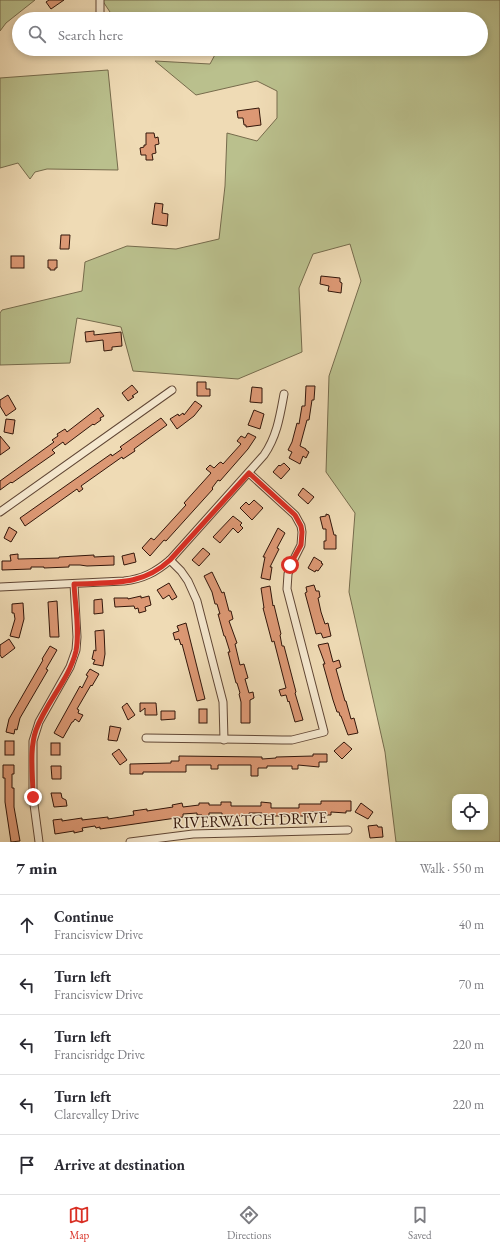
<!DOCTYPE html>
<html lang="en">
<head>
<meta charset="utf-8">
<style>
	:root { --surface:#fff; --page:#f2f2f3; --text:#2b2b33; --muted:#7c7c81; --line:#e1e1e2; --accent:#d93025 }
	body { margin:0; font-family:"EB Garamond",serif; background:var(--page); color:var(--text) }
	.controls { position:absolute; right:12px; bottom:12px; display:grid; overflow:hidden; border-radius:8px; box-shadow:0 2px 6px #0003 }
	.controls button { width:36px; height:36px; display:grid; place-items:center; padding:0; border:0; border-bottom:1px solid var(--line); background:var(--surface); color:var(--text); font:20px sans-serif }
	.stop { position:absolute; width:12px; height:12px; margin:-9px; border:3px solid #d93025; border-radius:50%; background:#fff }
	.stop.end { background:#d93025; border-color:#fff; box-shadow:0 1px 4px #0008 }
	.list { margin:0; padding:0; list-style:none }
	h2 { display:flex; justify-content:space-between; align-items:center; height:52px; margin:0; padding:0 16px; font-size:17px }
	h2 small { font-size:13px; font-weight:400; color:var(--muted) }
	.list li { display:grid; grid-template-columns:26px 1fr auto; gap:12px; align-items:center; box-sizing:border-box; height:60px; padding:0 16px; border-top:1px solid var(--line) }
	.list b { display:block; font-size:15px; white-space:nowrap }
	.list p { margin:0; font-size:13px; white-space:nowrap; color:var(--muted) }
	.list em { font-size:13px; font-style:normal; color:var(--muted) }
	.icon { flex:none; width:22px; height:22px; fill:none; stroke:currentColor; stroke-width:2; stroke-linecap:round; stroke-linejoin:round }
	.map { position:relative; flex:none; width:500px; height:842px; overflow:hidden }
	.search { position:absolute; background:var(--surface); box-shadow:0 2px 6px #0003; left:12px; right:12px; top:12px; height:44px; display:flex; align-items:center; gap:10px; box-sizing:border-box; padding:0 14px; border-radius:22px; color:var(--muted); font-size:15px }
	.sheet { height:352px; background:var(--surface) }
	nav { display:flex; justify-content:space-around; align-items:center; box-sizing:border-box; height:56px; border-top:1px solid var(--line); background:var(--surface); font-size:11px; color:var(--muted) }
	nav a { display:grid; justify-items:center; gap:2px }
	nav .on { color:var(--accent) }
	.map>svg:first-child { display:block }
</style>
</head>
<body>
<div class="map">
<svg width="500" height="842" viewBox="0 0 500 842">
	<rect width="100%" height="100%" fill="#efdbb5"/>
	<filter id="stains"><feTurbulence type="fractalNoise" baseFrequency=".005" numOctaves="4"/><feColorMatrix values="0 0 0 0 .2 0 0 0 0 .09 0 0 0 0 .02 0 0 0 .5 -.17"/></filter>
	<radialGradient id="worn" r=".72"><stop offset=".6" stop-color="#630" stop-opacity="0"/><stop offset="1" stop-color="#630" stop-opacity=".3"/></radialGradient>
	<g fill="#bac08d" stroke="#766b4c" fill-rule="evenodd">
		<polygon points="0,0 35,0 6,23 0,31"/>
		<path d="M102 0H500V842H396L385 752 349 592 355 513 326 472 329 376 361 281 350 244 313 254 299 288 302 352 238 379 133 371 121 327 77 318 70 363 0 365V313L2 310 82 291 85 262 127 246 176 249 219 239 225 186 227 133 257 141 277 118V91L257 81 196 95 155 61 210 64 218 49H481V19H211L210 17 202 19H112L110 12ZM455 797H485V827H455Z"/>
		<polygon points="108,70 118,170 47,169 35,172 30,179 18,163 0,168 0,78"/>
	</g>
	<g fill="#dc9874" stroke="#32160a">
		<polygon points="49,0 64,0 51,9 46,2"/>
		<polygon points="259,108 261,125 246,127 246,125 244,125 243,118 238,118 237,111"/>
		<polygon points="146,133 154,133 155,138 158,137 159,144 155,145 156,153 152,154 153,160 146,160 146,155 141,155 140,148 144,147 144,145 146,145"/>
		<polygon points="155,203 163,204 162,213 168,214 167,226 152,224"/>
		<polygon points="61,235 70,235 69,249 60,249"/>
		<rect x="11" y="256" width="13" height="12"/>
		<polygon points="48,260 57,260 57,268 55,268 55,270 50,270 50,268 48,268"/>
		<polygon points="321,276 340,278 340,282 342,283 341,293 328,291 329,286 320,284"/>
		<polygon points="94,331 94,335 121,332 122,346 112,347 112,350 104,351 103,340 86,342 85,332"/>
		<polygon points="197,382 206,382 206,389 210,389 210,396 197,396"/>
		<polygon points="132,385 138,392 132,396 134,397 128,401 122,393"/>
		<polygon points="306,386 315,386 314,400 312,400 309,420 307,420 300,446 306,449 306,450 309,452 306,458 303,456 300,464 289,458 292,452 288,450 292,442 297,423 299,424 302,406 305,406"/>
		<polygon points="252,387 262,388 262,403 250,402"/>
		<polygon points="8,395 16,409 6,416 0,406 0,400"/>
		<polygon points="195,401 202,406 194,416 177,429 170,419 178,414 179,416 183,413 184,415"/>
		<polygon points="98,408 104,416 100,418 101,420 94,425 93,424 65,445 63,442 52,450 55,453 12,483 11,482 0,490 0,481 54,442 52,440 58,436 57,434 65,429 67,432"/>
		<polygon points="254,410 264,414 260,429 248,425"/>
		<polygon points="161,418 167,425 134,449 135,451 123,459 122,457 81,486 83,489 79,492 77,489 25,526 20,518 111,454 112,456 122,449 120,447"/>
		<polygon points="6,419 15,420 13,434 4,432"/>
		<polygon points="248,433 256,437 248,449 220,481 218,480 212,488 213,489 166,541 164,540 150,556 142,548 151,538 154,540 186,505 184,503 211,473 206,469 210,465 214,468 219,463 221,462 223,464 241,444 237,441 241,436 245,438"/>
		<polygon points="0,436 10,448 0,455"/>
		<polygon points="284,463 290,469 281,479 273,472 279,465 280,466"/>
		<polygon points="303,488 314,497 308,504 298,495"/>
		<polygon points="254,500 263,508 252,520 240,508 246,502 249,505"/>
		<polygon points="326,514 329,515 334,535 336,535 336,549 324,549 324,541 326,541 326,529 323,529 320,517 326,516"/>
		<polygon points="233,516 242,523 240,525 243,528 238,533 233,528 220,543 213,537"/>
		<polygon points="9,527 17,532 11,542 4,538"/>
		<polygon points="278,528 285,533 277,548 279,549 270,567 272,567 270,580 261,578 265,557 263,557"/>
		<polygon points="203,548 210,554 199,566 192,560"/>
		<polygon points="134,553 136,562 124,565 122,556"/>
		<polygon points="18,554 18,559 59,558 59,557 94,555 94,557 114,556 114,565 87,566 80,565 69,565 69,567 44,568 44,567 31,567 31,569 2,570 2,561 11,561 10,555"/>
		<polygon points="314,557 322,562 321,563 323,564 318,571 316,570 315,572 308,568"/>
		<polygon points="212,572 222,593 224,592 229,611 231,611 233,619 229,621 237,643 235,644 240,665 244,664 248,678 245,679 249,693 253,692 254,698 250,700 250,723 241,723 241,702 239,694 240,693 237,683 236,683 228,652 230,652 225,636 224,636 218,614 220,614 217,604 215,604 212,592 204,576"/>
		<polygon points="169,583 177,597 172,600 169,595 163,599 157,590"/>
		<polygon points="314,585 316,591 319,591 320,597 318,598 321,612 325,624 328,623 331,636 323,638 321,633 316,634 305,593 307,592 306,587"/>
		<polygon points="270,586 273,606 274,605 281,634 280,635 282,646 284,646 296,692 295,693 303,720 295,722 289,701 288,702 286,695 281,696 279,690 286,688 274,641 272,642 263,608 264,608 261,588"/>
		<polygon points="141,596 141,598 149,596 151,605 145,607 146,611 139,613 138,608 135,609 134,606 115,607 114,598 128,598 128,599"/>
		<polygon points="102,599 103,613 94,614 94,600"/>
		<polygon points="57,601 59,637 50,637 48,602"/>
		<polygon points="23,603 24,619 19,638 10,636 15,619 14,613 12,613 12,604"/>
		<polygon points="186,623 205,699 197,701 182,644 181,645 179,639 175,640 173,633 179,631 177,626"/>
		<polygon points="104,630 105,654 103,666 93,664 95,660 92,659 94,650 96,651 95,631"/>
		<polygon points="9,639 15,648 2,658 0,655 0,645"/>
		<polygon points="328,643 333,662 339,660 341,667 336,669 345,701 346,701 351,719 354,718 358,733 348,735 341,716 340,716 339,712 337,712 333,700 323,664 325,664 318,645"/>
		<polygon points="50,646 57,650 46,669 48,670 20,718 17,730 15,729 14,734 6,732 9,719 43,660 42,659"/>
		<polygon points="90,669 99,674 92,686 91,685 77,709 79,710 78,713 83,715 79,722 75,719 73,722 72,722 63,738 54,733 80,686 82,688 88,676 86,675"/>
		<polygon points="127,703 135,715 128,720 122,707"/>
		<polygon points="140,703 156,703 157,715 145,715 145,708 140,712"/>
		<rect x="199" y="709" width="8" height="14"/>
		<polygon points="161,711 175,711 175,719 161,720"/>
		<polygon points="110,726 121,728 117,741 108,740"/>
		<rect x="5" y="741" width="9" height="14"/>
		<polygon points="344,742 352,749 342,759 334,751"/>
		<rect x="51" y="743" width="9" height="12"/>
		<polygon points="119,749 127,760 120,765 112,754"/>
		<polygon points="313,754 327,754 327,762 319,762 319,767 298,765 298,769 292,769 292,766 267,766 267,768 258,768 258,776 251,776 251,765 218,765 218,769 211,769 211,765 186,765 186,772 143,772 143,774 130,774 130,764 171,763 171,761 179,761 179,756 262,757 262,759 276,758 276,757 313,756"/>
		<polygon points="3,765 14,765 14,774 12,774 12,788 14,788 14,807 20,841 11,842 5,802 5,778 3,778"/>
		<polygon points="51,766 61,766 61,779 52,779"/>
		<polygon points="51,793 61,793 62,798 66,800 67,806 54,807"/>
		<polygon points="321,801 351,801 351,811 346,811 346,813 331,812 331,815 322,815 322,812 310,812 310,817 303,817 303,816 262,816 262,813 249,813 249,815 245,815 245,816 222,816 222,813 209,813 209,816 202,816 202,815 197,815 197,813 183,814 183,817 100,829 100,827 96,828 95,826 82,828 83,831 74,833 74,831 55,834 53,820 62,819 62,821 82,818 82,820 108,817 108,819 134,815 133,811 147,809 147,811 173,807 172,805 182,803 183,807 199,805 199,803 209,803 209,805 221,805 221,802 231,802 231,806 261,806 261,802 271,803 271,808 299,808 299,804 321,804"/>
		<polygon points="361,803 373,812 368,819 355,812"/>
		<polygon points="377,825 378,827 382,827 383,837 370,838 368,826"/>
	</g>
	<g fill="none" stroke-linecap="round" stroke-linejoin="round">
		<g stroke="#614735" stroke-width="9">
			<g id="street">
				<polyline points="100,0 100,19"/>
				<polyline points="0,512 172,390"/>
				<polyline points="170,560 181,571 188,581 197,601 223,702 224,740"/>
				<path d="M0 587 124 581C143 579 156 572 170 560L264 455C277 436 280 416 284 394"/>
				<polyline points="146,738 282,740 292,740 324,732 287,589 288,574 291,565 301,545 302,532 301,526 295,515 249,473"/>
				<polyline points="39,842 33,797 33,741 39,722 70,667 76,650 77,637 74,584"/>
				<polyline points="130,842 193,834 348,830"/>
			</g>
		</g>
		<use href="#street" stroke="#f5e8cf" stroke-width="7"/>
	</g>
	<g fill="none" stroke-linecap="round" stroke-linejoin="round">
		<path stroke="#d93025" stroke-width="5" d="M33 797C33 775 29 750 36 730 46 702 69 680 76 651 80 631 75 604 74 584 111 582 141 587 170 560L249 473 295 515 301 526 302 532 301 545 290 565"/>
	</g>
	<g text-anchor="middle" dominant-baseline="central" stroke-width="3" stroke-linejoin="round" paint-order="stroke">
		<g font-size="16" fill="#32160a" stroke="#f5e8cf">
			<text transform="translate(250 820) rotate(-2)">RIVERWATCH DRIVE</text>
		</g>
	</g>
	<rect width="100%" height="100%" filter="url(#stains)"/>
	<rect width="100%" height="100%" fill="url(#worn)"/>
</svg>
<div class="controls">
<button><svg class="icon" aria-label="locate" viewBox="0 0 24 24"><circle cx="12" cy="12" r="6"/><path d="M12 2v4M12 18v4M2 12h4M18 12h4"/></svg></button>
</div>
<div class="stop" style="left:290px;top:565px"></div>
<div class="stop end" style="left:33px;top:797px"></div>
<div class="search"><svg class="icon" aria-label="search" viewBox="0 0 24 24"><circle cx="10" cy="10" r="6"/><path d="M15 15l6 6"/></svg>Search here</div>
</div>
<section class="sheet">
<h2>7 min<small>Walk · 550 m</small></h2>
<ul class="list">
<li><svg class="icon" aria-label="ahead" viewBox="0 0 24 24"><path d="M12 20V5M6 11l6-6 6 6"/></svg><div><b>Continue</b><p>Francisview Drive</p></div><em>40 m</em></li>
<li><svg class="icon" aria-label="left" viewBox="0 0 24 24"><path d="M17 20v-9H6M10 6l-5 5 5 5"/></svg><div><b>Turn left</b><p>Francisview Drive</p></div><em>70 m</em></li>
<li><svg class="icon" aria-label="left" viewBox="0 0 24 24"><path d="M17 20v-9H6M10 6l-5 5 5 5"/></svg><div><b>Turn left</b><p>Francisridge Drive</p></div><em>220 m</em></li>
<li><svg class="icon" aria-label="left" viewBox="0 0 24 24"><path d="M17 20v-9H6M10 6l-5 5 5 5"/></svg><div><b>Turn left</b><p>Clarevalley Drive</p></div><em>220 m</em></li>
<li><svg class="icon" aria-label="arrive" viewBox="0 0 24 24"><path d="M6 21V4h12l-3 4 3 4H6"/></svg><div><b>Arrive at destination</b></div></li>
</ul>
</section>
<nav>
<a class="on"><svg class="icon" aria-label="map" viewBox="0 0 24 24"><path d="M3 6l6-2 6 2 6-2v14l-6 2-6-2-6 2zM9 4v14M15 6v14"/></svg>Map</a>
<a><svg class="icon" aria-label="directions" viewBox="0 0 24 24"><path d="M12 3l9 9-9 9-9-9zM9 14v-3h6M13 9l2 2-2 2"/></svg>Directions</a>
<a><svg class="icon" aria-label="saved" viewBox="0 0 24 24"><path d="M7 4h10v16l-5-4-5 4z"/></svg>Saved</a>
</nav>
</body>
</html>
